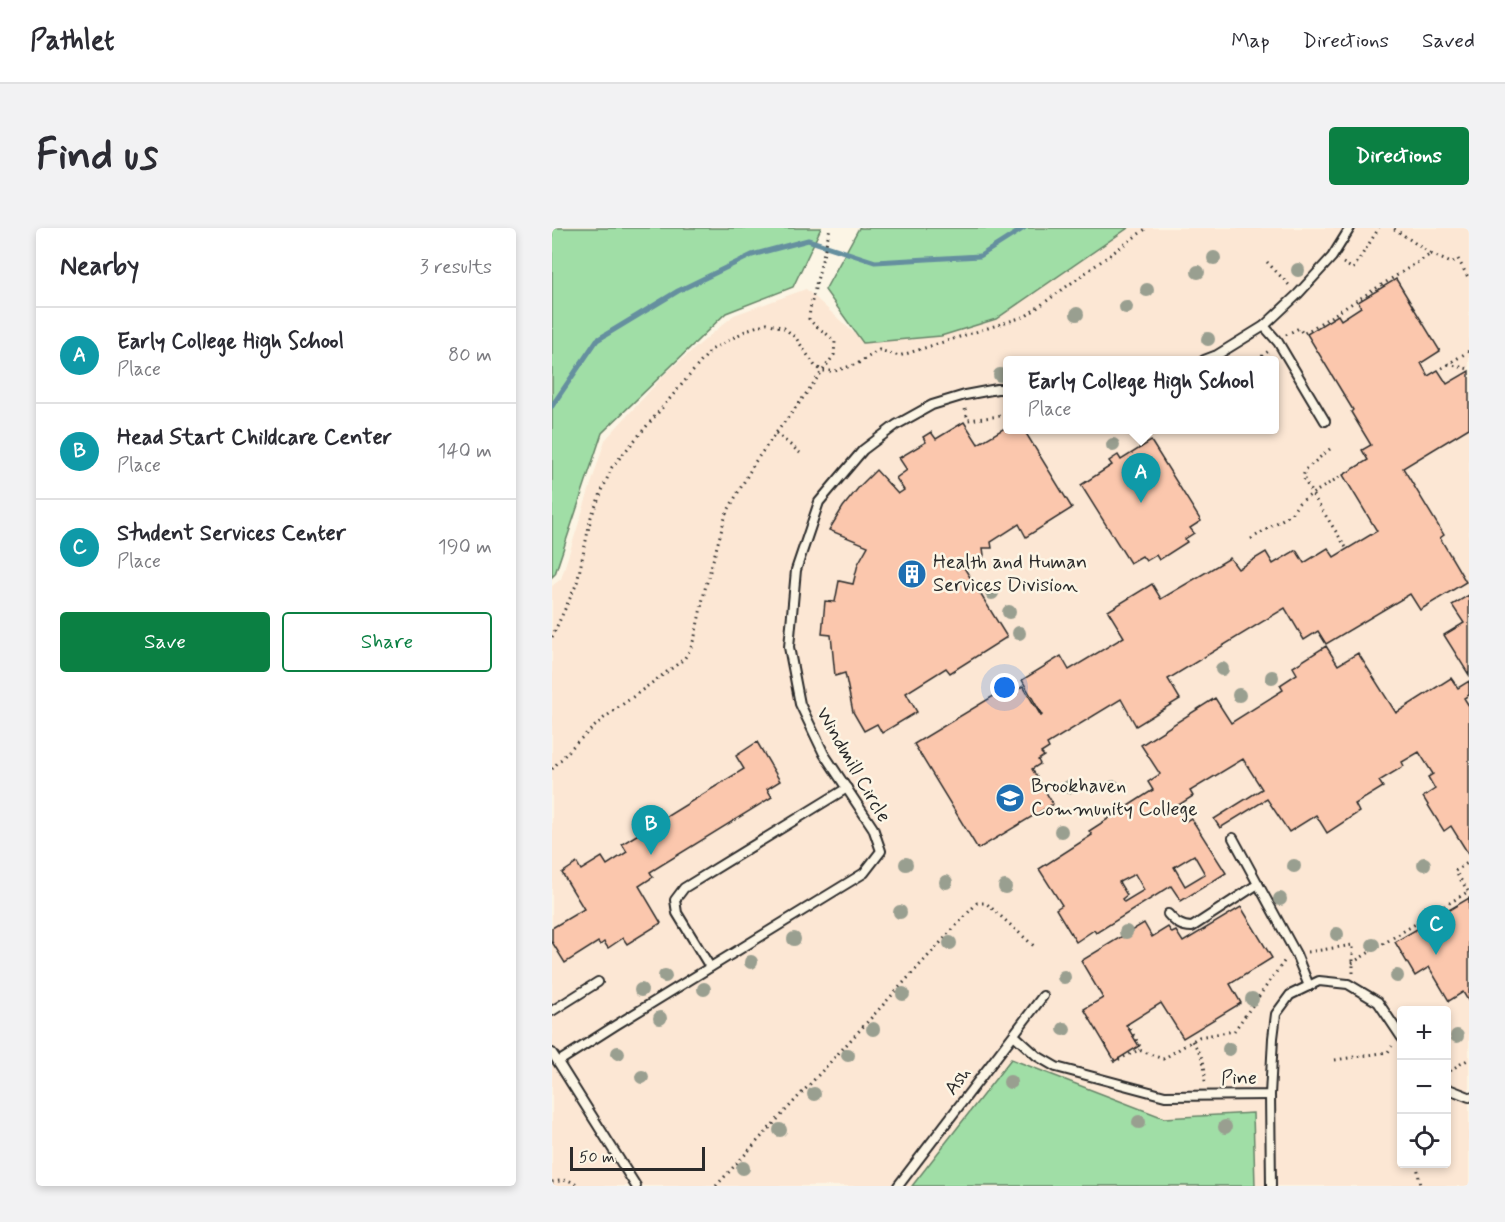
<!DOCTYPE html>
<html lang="en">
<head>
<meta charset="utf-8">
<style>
	:root { --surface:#fff; --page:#f2f2f3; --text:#2b2b33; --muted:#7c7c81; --line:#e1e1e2; --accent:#0b8043 }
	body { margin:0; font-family:Mynerve,sans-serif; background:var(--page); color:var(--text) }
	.controls { position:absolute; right:18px; bottom:18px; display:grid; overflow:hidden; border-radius:6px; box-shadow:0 3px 9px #0003 }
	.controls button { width:54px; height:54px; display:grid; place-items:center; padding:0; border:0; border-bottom:2px solid var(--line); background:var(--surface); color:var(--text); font:30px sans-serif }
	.scale { position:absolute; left:18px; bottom:15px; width:135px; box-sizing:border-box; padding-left:6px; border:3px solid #2b2b2b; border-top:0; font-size:16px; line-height:21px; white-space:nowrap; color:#2b2b2b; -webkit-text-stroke:4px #fcf5e5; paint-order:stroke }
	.you { position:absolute; left:453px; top:460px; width:21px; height:21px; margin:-15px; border:4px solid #fff; border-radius:50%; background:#1a73e8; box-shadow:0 0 0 9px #1a73e833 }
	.badge { display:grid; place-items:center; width:39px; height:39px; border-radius:50%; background:var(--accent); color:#fff; font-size:20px; font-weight:700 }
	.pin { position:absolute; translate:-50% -50px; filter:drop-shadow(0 2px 3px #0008) }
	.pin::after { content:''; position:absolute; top:32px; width:21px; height:18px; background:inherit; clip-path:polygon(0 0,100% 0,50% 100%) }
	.popup { position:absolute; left:451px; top:128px; width:276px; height:78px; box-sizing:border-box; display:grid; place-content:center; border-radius:6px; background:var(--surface); filter:drop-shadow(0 2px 4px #0005); font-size:20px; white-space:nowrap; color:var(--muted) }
	.popup b { font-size:22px; color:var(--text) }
	.popup::after { content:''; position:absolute; left:50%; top:100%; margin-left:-12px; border:12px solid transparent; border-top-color:var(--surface) }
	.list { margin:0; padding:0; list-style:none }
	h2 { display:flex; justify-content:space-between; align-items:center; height:78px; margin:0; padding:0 24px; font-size:26px }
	h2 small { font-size:20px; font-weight:400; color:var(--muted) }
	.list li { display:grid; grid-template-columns:39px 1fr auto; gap:18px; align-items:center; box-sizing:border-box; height:96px; padding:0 24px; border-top:2px solid var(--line) }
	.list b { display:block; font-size:22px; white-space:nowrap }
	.list p { margin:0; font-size:20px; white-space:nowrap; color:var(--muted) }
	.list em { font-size:20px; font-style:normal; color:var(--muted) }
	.actions { display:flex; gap:12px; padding:18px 24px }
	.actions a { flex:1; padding:14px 0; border:2px solid var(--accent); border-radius:6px; text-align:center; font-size:21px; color:var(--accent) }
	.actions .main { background:var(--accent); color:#fff }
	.icon { flex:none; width:33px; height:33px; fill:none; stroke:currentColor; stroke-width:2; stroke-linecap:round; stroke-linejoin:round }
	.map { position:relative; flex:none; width:917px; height:958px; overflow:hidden; border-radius:6px }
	header { display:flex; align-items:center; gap:36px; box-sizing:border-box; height:84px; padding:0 30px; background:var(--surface); border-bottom:2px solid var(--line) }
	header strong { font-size:28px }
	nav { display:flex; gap:33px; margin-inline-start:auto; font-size:21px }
	.intro { display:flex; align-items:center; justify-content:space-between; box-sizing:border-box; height:144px; padding:0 36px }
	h1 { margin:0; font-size:42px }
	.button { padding:15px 27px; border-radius:6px; background:var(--accent); color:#fff; font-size:21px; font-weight:700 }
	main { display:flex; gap:36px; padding:0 36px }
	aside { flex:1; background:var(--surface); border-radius:6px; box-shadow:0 3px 9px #0003 }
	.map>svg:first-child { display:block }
</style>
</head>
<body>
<header>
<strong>Pathlet</strong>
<nav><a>Map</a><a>Directions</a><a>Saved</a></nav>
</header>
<div class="intro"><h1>Find us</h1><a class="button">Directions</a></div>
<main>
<aside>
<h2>Nearby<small>3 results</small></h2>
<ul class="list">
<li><span class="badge" style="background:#0f9aa8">A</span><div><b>Early College High School</b><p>Place</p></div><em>80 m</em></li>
<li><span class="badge" style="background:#0f9aa8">B</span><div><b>Head Start Childcare Center</b><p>Place</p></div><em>140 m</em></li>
<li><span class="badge" style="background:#0f9aa8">C</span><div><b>Student Services Center</b><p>Place</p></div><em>190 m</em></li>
</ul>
<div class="actions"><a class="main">Save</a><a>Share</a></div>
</aside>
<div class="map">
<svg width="917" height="958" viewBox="0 0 917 958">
	<rect width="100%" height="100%" fill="#fcf5e5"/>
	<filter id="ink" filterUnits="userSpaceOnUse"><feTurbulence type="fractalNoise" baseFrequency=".0167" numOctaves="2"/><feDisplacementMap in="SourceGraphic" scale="12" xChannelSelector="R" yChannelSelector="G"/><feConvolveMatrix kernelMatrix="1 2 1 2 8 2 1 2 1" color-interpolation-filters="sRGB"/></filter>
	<g filter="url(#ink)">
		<path fill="#fce7d4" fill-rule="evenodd" d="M553 0H917V958H0V358L9 351 53 212 115 144 182 87 254 61 303 106 435 83ZM456 132H722V202H456ZM850 782H894V936H850Z"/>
		<g fill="#a0dea6" stroke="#668468" stroke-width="1.5">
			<polygon points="0,0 269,0 241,59 174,85 50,205 3,346 0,349"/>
			<polygon points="307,0 576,0 444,91 389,108 311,115 273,62"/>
			<polygon points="459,831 612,890 701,885 703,958 360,958"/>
		</g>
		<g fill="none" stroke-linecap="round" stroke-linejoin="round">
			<polyline stroke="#658f9f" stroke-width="5" points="0,178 45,112 126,63 200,27 256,12 323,34 428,28 472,0"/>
		</g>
		<g fill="#fbc7ad" stroke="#2b2b2b" stroke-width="1.5" fill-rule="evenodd">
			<polygon points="844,51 888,123 869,135 876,148 886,142 895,156 917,143 917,200 851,240 892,307 888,310 914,354 868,382 858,366 774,416 766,403 752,412 733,380 616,451 628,471 584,498 569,471 495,516 497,520 489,525 492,528 486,532 488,536 480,541 501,576 426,621 362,516 463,455 467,461 471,458 489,488 490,487 470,452 509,428 517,442 572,409 556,383 600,356 609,371 678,330 686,341 714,324 721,336 744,322 752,335 776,320 782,329 825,303 791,247 816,232 810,222 819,217 799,184 801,182 755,106 786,87 789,92 809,79 806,74"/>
			<polygon points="412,194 426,216 456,198 456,202 472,202 520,280 474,309 467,296 439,314 440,320 431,320 432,327 429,334 424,340 420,333 411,338 455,409 398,445 394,440 354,465 365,484 330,505 325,496 312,503 301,484 293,445 283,448 279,407 270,406 273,373 283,374 287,353 301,356 306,336 316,318 277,302 291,279 307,259 324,242 346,266 352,262 344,250 355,242 347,230 374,214 371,209 379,204 384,211"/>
			<polygon points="599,213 649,293 638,300 642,305 633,311 635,314 607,332 604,327 594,333 590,328 578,335 529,257 560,237 557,233 566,227 569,232"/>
			<polygon points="917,367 917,447 892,407 912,395 900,377"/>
			<path d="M774 418 786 437 806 425 844 485 899 450 906 460 917 453V467L912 470 917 478V627L899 598 892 603 871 569 883 561 876 549 881 546 867 524 850 534 852 538 827 553 831 559 803 576 807 584 775 605 764 587 737 604 715 571 668 600 662 591 710 561 691 531 638 563 641 568 625 578 634 593 639 590 674 645 629 673 619 658 544 705 542 702 524 714 504 681 510 677 487 641 540 607 537 603 601 562 596 554 608 546 589 517 663 470 679 495 731 462 728 457 745 446 741 439ZM642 627 653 646 633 658 622 639ZM583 646 592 662 572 674 570 671 575 667 567 654Z"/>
			<polygon points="205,514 228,553 215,561 220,569 98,644 101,649 87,658 109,695 75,716 71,710 56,720 52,714 48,717 46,714 13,735 0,714 0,700 32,681 10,645 25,635 29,642 50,629 55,637 75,624 70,616 192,541 184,528"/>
			<polygon points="917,670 917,774 911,764 897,773 877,739 863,748 843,714"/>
			<polygon points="689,679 720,730 678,756 689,775 631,810 609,775 574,797 587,818 563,833 532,781 551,770 529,733 592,695 600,709 616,699 620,705 624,703 631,714"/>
		</g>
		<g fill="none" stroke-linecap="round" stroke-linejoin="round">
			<g stroke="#2b2b2b" stroke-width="12">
				<g id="service">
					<polyline points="712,98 726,114 773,193"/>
					<polyline points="652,132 665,127 712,98 746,66 780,29 798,0"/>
					<polyline points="681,610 744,726 757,758"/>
					<path d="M616 686C623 694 629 699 640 699L706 656"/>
					<polyline points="158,739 125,685 123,672 132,660 295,560"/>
					<polyline points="0,783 46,754"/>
					<polyline points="462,807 485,828 504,839 613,868 718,867 721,810 724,786 738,767 767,753 796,756 826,774 850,810"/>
					<polyline points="0,825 6,834"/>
					<polyline points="894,860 917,869"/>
					<polyline points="718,867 719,958"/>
					<polyline points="84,958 6,834 64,797 312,645 329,623 321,600 272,526 248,476 237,419 244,342 267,274 311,222 344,197 380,177 413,167 445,161 456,161"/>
					<polyline points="346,958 491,768"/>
				</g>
			</g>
			<g stroke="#2b2b2b" stroke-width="3" stroke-dasharray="1.5 4.5" stroke-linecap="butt">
				<polyline points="879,26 899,35 906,31 917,51"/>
				<polyline points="715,34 737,57"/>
				<polyline points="791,35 801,41 827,0"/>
				<polyline points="734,107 747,100 751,106 879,26 841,0"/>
				<polyline points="705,132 718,122"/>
				<polyline points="896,136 917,141"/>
				<polyline points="890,140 917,123"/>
				<polyline points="413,181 416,192 456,187"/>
				<polyline points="224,205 248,225"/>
				<polyline points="588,220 591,202"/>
				<polyline points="778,221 753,242 751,249 760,266 789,248"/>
				<polyline points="699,311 739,286 747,275 760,266 795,321"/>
				<polyline points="0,409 25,355 39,289 60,239 159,122 197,101 215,95 232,100 244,110 263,138 271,143 283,143 305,136 327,122 347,128 474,88 595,0"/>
				<path d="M0 541 25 514 52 490 123 438 132 431 138 422 143 408 153 361 174 286 203 234 224 205 248 174 282 127 283 114C275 104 265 101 257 91L258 81 278 0"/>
				<polyline points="916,663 903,643 917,634"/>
				<polyline points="756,724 801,717 801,745"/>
				<polyline points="800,735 917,663"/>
				<polyline points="575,796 589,820 587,822"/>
				<path d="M640 813C652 830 653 835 653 856"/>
				<polyline points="783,832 836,824 840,818"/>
				<polyline points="561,834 587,822 611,831 647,809 682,803 733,732"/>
				<polyline points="895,848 900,841 917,831"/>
				<polyline points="865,936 868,958"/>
				<polyline points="0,954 16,952 28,958"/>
				<polyline points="164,958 425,675 434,675 484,720"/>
			</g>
			<use href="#service" stroke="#fcf5e5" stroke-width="8"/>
		</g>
		<g fill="#999f90">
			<circle cx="662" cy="30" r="7"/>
			<circle cx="746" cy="42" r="7"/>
			<circle cx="646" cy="44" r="7"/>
			<circle cx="595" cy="62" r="7"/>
			<circle cx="574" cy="79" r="7"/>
			<circle cx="525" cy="86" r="7"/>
			<circle cx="656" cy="111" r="7"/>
			<circle cx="448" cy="147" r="7"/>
			<circle cx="561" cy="217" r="7"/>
			<circle cx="440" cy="365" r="7"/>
			<circle cx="457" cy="384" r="7"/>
			<circle cx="467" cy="405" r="7"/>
			<circle cx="670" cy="441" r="7"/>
			<circle cx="720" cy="449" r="7"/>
			<circle cx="687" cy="467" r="7"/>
			<circle cx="517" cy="559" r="7"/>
			<circle cx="562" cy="559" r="7"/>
			<circle cx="509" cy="603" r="7"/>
			<circle cx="354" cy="636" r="7"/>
			<circle cx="872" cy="636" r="7"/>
			<circle cx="742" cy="638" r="7"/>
			<circle cx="394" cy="654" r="7"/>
			<circle cx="453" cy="659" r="7"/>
			<circle cx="728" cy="671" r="7"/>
			<circle cx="348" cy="684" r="7"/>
			<circle cx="574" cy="704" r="7"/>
			<circle cx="785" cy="706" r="7"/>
			<circle cx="242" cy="711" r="7"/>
			<circle cx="398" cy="715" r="7"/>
			<circle cx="821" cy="717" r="7"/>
			<circle cx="199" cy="734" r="7"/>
			<circle cx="113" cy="748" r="7"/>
			<circle cx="845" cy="748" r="7"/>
			<circle cx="512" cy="749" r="7"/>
			<circle cx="152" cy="761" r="7"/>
			<circle cx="89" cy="762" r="7"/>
			<circle cx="351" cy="766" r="7"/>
			<circle cx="700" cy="771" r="7"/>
			<circle cx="108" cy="790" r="7"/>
			<circle cx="321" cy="801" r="7"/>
			<circle cx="512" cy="801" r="7"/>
			<circle cx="905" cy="808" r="7"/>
			<circle cx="677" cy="821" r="7"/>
			<circle cx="66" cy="825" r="7"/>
			<circle cx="296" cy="827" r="7"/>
			<circle cx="90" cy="849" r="7"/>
			<circle cx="458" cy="854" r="7"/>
			<circle cx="262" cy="866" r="7"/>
			<circle cx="587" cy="894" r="7"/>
			<circle cx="673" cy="899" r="7"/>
			<circle cx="228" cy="902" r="7"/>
			<circle cx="191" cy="940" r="7"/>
		</g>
	</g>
	<defs>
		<g id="building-disc" transform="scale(1.5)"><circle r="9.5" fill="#1f6fb2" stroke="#fcf5e5"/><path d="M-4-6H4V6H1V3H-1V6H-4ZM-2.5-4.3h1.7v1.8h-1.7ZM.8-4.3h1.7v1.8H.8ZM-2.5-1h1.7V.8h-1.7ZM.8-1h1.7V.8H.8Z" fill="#fff"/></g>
		<g id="university-disc" transform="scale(1.5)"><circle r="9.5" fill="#1f6fb2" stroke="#fcf5e5"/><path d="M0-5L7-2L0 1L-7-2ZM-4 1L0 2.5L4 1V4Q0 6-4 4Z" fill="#fff"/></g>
	</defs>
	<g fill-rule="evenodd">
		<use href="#building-disc" x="360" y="346"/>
		<use href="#university-disc" x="458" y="570"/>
	</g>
	<g text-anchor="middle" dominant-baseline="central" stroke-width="5" stroke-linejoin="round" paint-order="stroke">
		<g font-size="20" fill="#2b2b2b" stroke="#fcf5e5" text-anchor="start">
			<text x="381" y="334">Health and Human<tspan x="381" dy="23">Services Division</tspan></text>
			<text x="479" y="558">Brookhaven<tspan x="479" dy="23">Community College</tspan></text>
		</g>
		<g font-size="20" fill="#2b2b2b" stroke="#fcf5e5">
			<text transform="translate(301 537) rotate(60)">Windmill Circle</text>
			<text x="687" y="850">Pine</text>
			<text transform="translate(406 853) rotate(-53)">Ash</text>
		</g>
	</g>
</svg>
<div class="controls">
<button>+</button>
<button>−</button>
<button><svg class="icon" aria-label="locate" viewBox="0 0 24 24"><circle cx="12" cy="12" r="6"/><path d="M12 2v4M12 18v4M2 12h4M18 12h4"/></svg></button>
</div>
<div class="scale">50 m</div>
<div class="you"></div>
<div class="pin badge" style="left:589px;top:275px;background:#0f9aa8">A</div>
<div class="popup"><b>Early College High School</b>Place</div>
<div class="pin badge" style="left:99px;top:627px;background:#0f9aa8">B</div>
<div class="pin badge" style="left:884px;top:727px;background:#0f9aa8">C</div>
</div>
</main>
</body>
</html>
